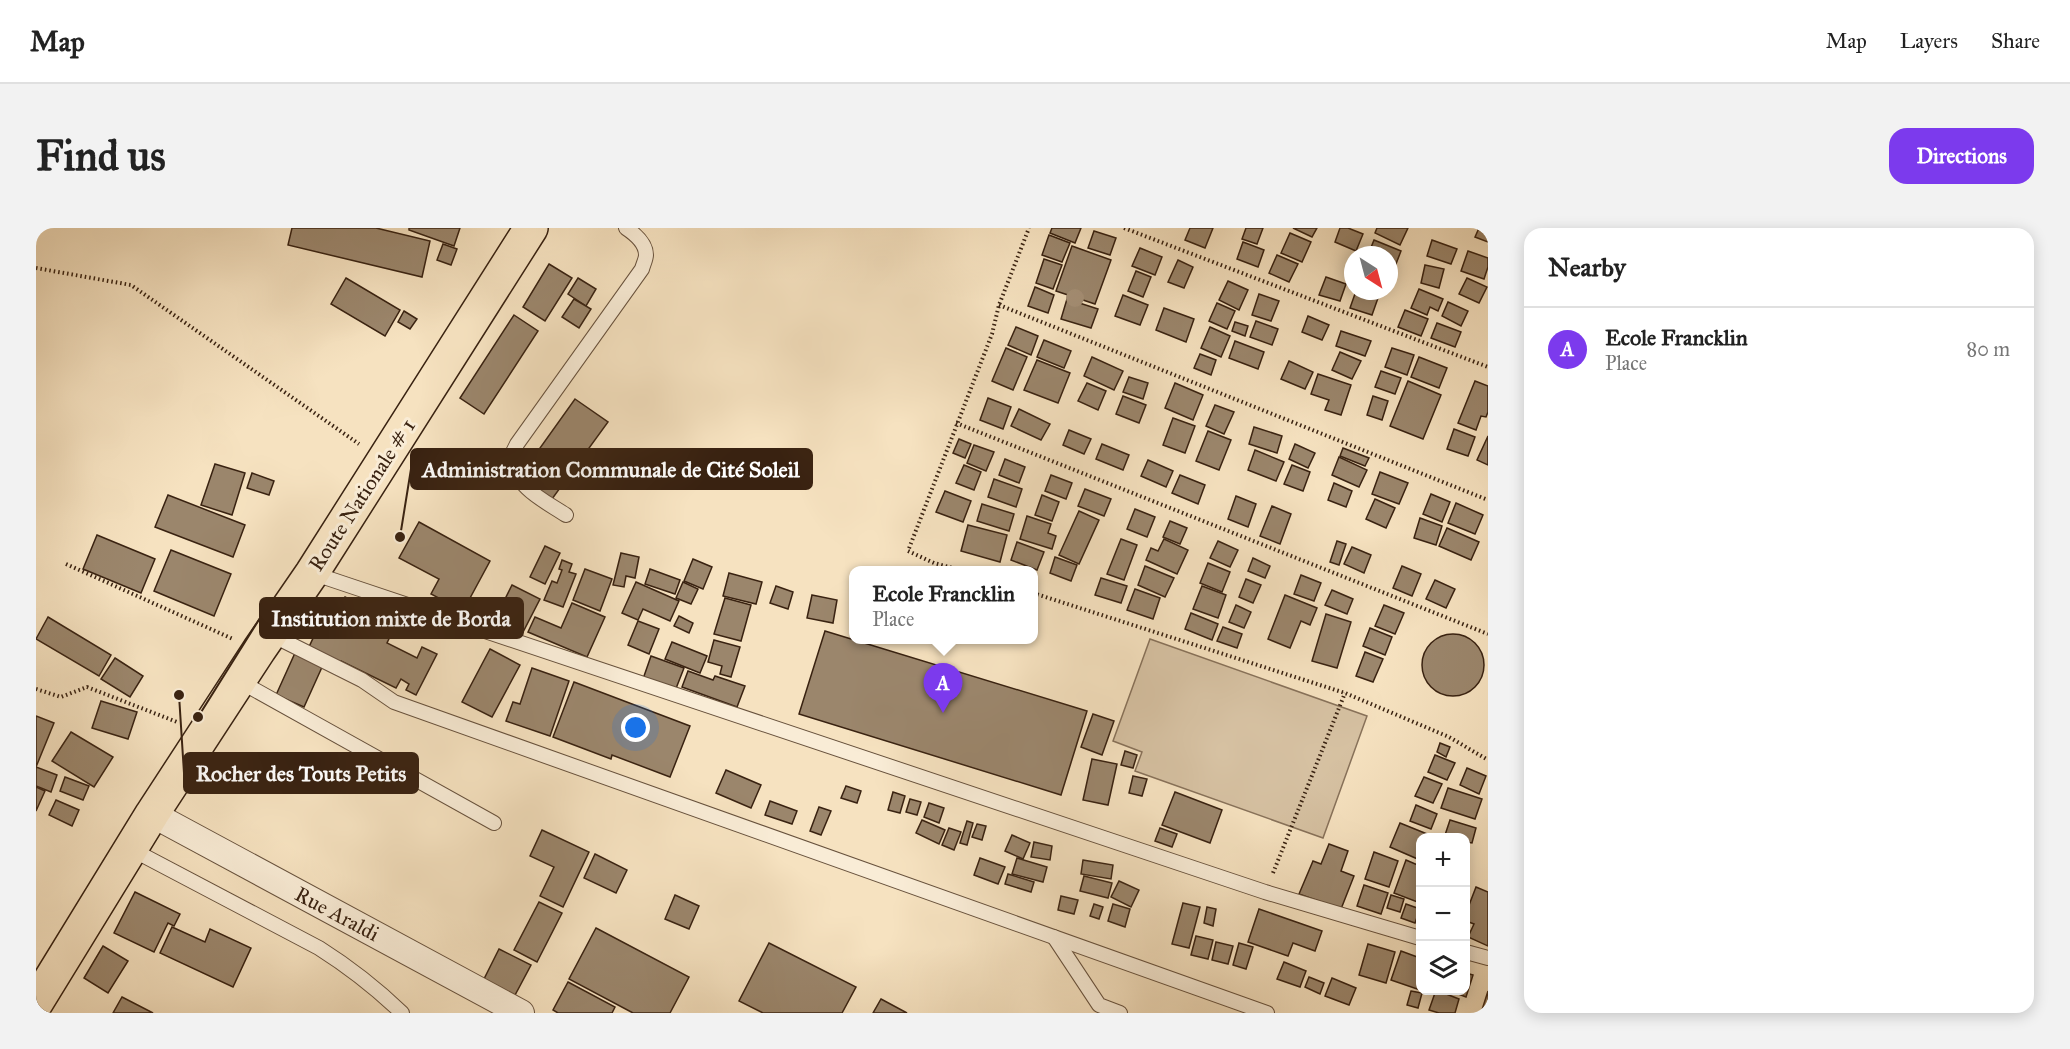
<!DOCTYPE html>
<html lang="en">
<head>
<meta charset="utf-8">
<style>
	:root { --surface:#fff; --page:#f2f2f2; --text:#222; --muted:#767676; --line:#e0e0e0; --accent:#7c3aed }
	body { margin:0; font-family:"IM FELL Great Primer",serif; background:var(--page); color:var(--text) }
	.controls { position:absolute; right:18px; bottom:18px; display:grid; overflow:hidden; border-radius:12px; box-shadow:0 3px 15px #0003 }
	.controls button { width:54px; height:54px; display:grid; place-items:center; padding:0; border:0; border-bottom:2px solid var(--line); background:var(--surface); color:var(--text); font:30px sans-serif }
	.compass { position:absolute; left:1308px; top:18px; width:54px; height:54px; border-radius:50%; background:var(--surface); box-shadow:0 3px 15px #0003; rotate:144deg }
	.you { position:absolute; left:600px; top:500px; width:21px; height:21px; margin:-15px; border:4px solid #fff; border-radius:50%; background:#1a73e8; box-shadow:0 0 0 9px #1a73e833 }
	.badge { display:grid; place-items:center; width:39px; height:39px; border-radius:50%; background:var(--accent); color:#fff; font-size:20px; font-weight:700 }
	.pin { position:absolute; translate:-50% -50px; filter:drop-shadow(0 2px 3px #0008) }
	.pin::after { content:''; position:absolute; top:32px; width:21px; height:18px; background:inherit; clip-path:polygon(0 0,100% 0,50% 100%) }
	.popup { position:absolute; left:813px; top:338px; width:189px; height:78px; box-sizing:border-box; display:grid; place-content:center; border-radius:12px; background:var(--surface); filter:drop-shadow(0 2px 4px #0005); font-size:20px; white-space:nowrap; color:var(--muted) }
	.popup b { font-size:22px; color:var(--text) }
	.popup::after { content:''; position:absolute; left:50%; top:100%; margin-left:-12px; border:12px solid transparent; border-top-color:var(--surface) }
	.list { margin:0; padding:0; list-style:none }
	h2 { display:flex; justify-content:space-between; align-items:center; height:78px; margin:0; padding:0 24px; font-size:26px }
	h2 small { font-size:20px; font-weight:400; color:var(--muted) }
	.list li { display:grid; grid-template-columns:39px 1fr auto; gap:18px; align-items:center; box-sizing:border-box; height:84px; padding:0 24px; border-top:2px solid var(--line) }
	.list b { display:block; font-size:22px; white-space:nowrap }
	.list p { margin:0; font-size:20px; white-space:nowrap; color:var(--muted) }
	.list em { font-size:20px; font-style:normal; color:var(--muted) }
	.icon { flex:none; width:33px; height:33px; fill:none; stroke:currentColor; stroke-width:2; stroke-linecap:round; stroke-linejoin:round }
	.map { position:relative; flex:none; width:1452px; height:785px; overflow:hidden; border-radius:18px }
	header { display:flex; align-items:center; gap:36px; box-sizing:border-box; height:84px; padding:0 30px; background:var(--surface); border-bottom:2px solid var(--line) }
	header strong { font-size:28px }
	nav { display:flex; gap:33px; margin-inline-start:auto; font-size:21px }
	.intro { display:flex; align-items:center; justify-content:space-between; box-sizing:border-box; height:144px; padding:0 36px }
	h1 { margin:0; font-size:42px }
	.button { padding:15px 27px; border-radius:18px; background:var(--accent); color:#fff; font-size:21px; font-weight:700 }
	main { display:flex; gap:36px; padding:0 36px }
	aside { flex:1; background:var(--surface); border-radius:18px; box-shadow:0 3px 15px #0003 }
	.map>svg:first-child { display:block }
</style>
</head>
<body>
<header>
<strong>Map</strong>
<nav><a>Map</a><a>Layers</a><a>Share</a></nav>
</header>
<div class="intro"><h1>Find us</h1><a class="button">Directions</a></div>
<main>
<div class="map">
<svg width="1452" height="785" viewBox="0 0 1452 785">
	<rect width="100%" height="100%" fill="#f6e2c0"/>
	<filter id="stains"><feTurbulence type="fractalNoise" baseFrequency=".00333" numOctaves="4"/><feColorMatrix values="0 0 0 0 .2 0 0 0 0 .09 0 0 0 0 .02 0 0 0 .5 -.17"/></filter>
	<radialGradient id="worn" r=".72"><stop offset=".6" stop-color="#630" stop-opacity="0"/><stop offset="1" stop-color="#630" stop-opacity=".3"/></radialGradient>
	<polygon fill="#d6c1a2" stroke="#88725a" stroke-width="1.5" points="1114,411 1331,488 1287,610 1099,543 1106,524 1077,513"/>
	<g fill="#9b866c" stroke="#392211" stroke-width="1.5">
		<polygon points="256,0 340,0 394,13 386,49 252,17"/>
		<polygon points="373,0 424,0 418,18 373,2"/>
		<polygon points="1016,0 1045,0 1039,15 1014,5"/>
		<polygon points="1154,0 1177,0 1169,20 1149,12"/>
		<polygon points="1210,0 1227,0 1221,16 1206,11"/>
		<polygon points="1257,0 1281,0 1276,9"/>
		<polygon points="1304,0 1312,0 1327,6 1320,23 1299,14"/>
		<polygon points="1341,0 1372,0 1364,17 1339,5"/>
		<polygon points="1443,0 1452,0 1452,14 1439,9"/>
		<polygon points="1058,3 1080,10 1074,27 1052,20"/>
		<polygon points="1254,5 1275,14 1266,34 1245,25"/>
		<polygon points="1013,7 1034,15 1026,34 1006,27"/>
		<polygon points="1338,12 1365,23 1358,41 1353,39 1353,27 1332,27"/>
		<polygon points="1396,12 1421,21 1415,36 1391,28"/>
		<polygon points="1207,14 1228,22 1222,39 1201,31"/>
		<polygon points="407,16 421,21 415,37 401,32"/>
		<polygon points="1036,18 1075,32 1059,76 1020,63"/>
		<polygon points="1104,20 1126,29 1119,47 1096,38"/>
		<polygon points="1432,23 1452,30 1452,39 1448,51 1425,43"/>
		<polygon points="1241,27 1262,36 1253,54 1233,45"/>
		<polygon points="1008,31 1026,37 1017,61 1000,55"/>
		<polygon points="1142,32 1157,39 1148,60 1132,54"/>
		<polygon points="513,36 536,50 509,93 487,79"/>
		<polygon points="1389,37 1408,41 1403,60 1385,55"/>
		<polygon points="1100,43 1115,49 1107,69 1092,63"/>
		<polygon points="1290,49 1310,56 1304,73 1283,67"/>
		<polygon points="310,50 364,82 349,108 295,76"/>
		<polygon points="542,50 560,61 550,78 532,66"/>
		<polygon points="1431,50 1451,59 1443,75 1423,66"/>
		<polygon points="1192,53 1212,62 1203,82 1183,72"/>
		<polygon points="999,59 1018,67 1012,85 992,78"/>
		<polygon points="1383,61 1407,71 1402,83 1394,79 1391,87 1375,80"/>
		<polygon points="1320,63 1342,70 1336,87 1314,80"/>
		<polygon points="1223,66 1243,73 1235,93 1216,87"/>
		<polygon points="1087,67 1112,77 1104,97 1079,88"/>
		<polygon points="538,71 555,81 543,100 526,89"/>
		<polygon points="1031,71 1062,81 1055,100 1025,91"/>
		<polygon points="1412,74 1432,83 1425,98 1406,88"/>
		<polygon points="1181,75 1199,83 1191,101 1173,93"/>
		<polygon points="1128,80 1158,91 1150,114 1120,102"/>
		<polygon points="1369,82 1392,91 1385,108 1362,99"/>
		<polygon points="368,83 381,91 374,101 362,94"/>
		<polygon points="478,87 502,103 448,186 424,170"/>
		<polygon points="1272,88 1293,97 1286,112 1266,104"/>
		<polygon points="1220,93 1242,101 1236,117 1214,109"/>
		<polygon points="1199,94 1212,98 1209,108 1196,103"/>
		<polygon points="1401,95 1425,104 1419,119 1395,110"/>
		<polygon points="980,99 1002,108 995,127 972,117"/>
		<polygon points="1174,99 1194,108 1185,129 1165,120"/>
		<polygon points="1305,103 1335,113 1329,128 1300,118"/>
		<polygon points="1008,112 1035,123 1028,140 1001,129"/>
		<polygon points="1199,113 1228,124 1222,141 1193,130"/>
		<polygon points="970,120 991,129 977,162 956,153"/>
		<polygon points="1356,120 1378,127 1371,147 1349,139"/>
		<polygon points="1304,124 1325,133 1316,151 1296,142"/>
		<polygon points="1164,126 1180,132 1175,147 1158,140"/>
		<polygon points="1056,129 1087,143 1078,162 1048,148"/>
		<polygon points="1383,129 1411,140 1403,160 1375,149"/>
		<polygon points="1001,132 1034,145 1022,175 988,162"/>
		<polygon points="1253,133 1277,144 1269,161 1245,151"/>
		<polygon points="1345,143 1365,150 1359,166 1339,159"/>
		<polygon points="1282,146 1315,157 1305,187 1289,182 1293,172 1275,166"/>
		<polygon points="1093,149 1112,155 1107,171 1087,164"/>
		<polygon points="1372,153 1405,167 1387,211 1354,198"/>
		<polygon points="1439,153 1452,158 1452,184 1450,189 1445,188 1440,202 1422,195"/>
		<polygon points="1051,155 1070,163 1062,182 1042,173"/>
		<polygon points="1139,155 1167,167 1157,192 1129,180"/>
		<polygon points="1087,168 1110,177 1103,195 1080,186"/>
		<polygon points="1337,168 1352,173 1346,192 1331,187"/>
		<polygon points="952,170 975,179 967,201 944,192"/>
		<polygon points="539,171 572,194 516,271 484,248"/>
		<polygon points="1179,177 1198,184 1188,206 1170,198"/>
		<polygon points="983,181 1014,196 1005,212 975,198"/>
		<polygon points="1137,190 1159,198 1149,225 1127,217"/>
		<polygon points="1218,199 1246,208 1241,225 1213,216"/>
		<polygon points="1418,201 1439,209 1432,228 1411,221"/>
		<polygon points="1033,202 1055,211 1048,226 1027,217"/>
		<polygon points="1172,203 1195,212 1183,242 1160,233"/>
		<polygon points="1452,208 1452,237 1441,232"/>
		<polygon points="923,211 935,216 929,230 917,225"/>
		<polygon points="1066,216 1093,227 1087,242 1060,231"/>
		<polygon points="1259,216 1279,225 1272,240 1253,231"/>
		<polygon points="938,217 958,224 950,243 931,235"/>
		<polygon points="1307,220 1333,230 1329,238 1304,228"/>
		<polygon points="1219,222 1248,234 1240,253 1212,242"/>
		<polygon points="1303,229 1331,242 1323,259 1296,247"/>
		<polygon points="969,231 989,239 983,255 963,247"/>
		<polygon points="1112,232 1137,243 1130,259 1105,248"/>
		<polygon points="179,236 209,245 196,287 165,277"/>
		<polygon points="928,237 945,244 938,262 920,255"/>
		<polygon points="1256,237 1274,244 1267,263 1248,256"/>
		<polygon points="1344,244 1372,255 1363,276 1336,266"/>
		<polygon points="216,245 238,253 233,267 211,260"/>
		<polygon points="1015,247 1036,255 1030,271 1009,263"/>
		<polygon points="1144,247 1169,257 1162,276 1136,265"/>
		<polygon points="958,251 986,261 980,279 952,269"/>
		<polygon points="1298,255 1316,263 1310,279 1292,272"/>
		<polygon points="1049,261 1075,271 1068,288 1042,278"/>
		<polygon points="909,263 935,273 927,294 900,284"/>
		<polygon points="1395,266 1414,274 1406,294 1387,286"/>
		<polygon points="132,267 209,297 197,329 119,299"/>
		<polygon points="1006,267 1023,274 1016,293 999,287"/>
		<polygon points="1200,268 1220,276 1212,299 1192,291"/>
		<polygon points="1339,271 1359,280 1350,300 1330,291"/>
		<polygon points="1420,275 1447,287 1439,306 1412,295"/>
		<polygon points="946,276 978,286 973,303 941,293"/>
		<polygon points="1236,278 1255,286 1244,316 1224,308"/>
		<polygon points="1099,281 1119,289 1111,309 1091,301"/>
		<polygon points="1043,283 1063,292 1043,336 1023,327"/>
		<polygon points="991,288 1015,296 1012,305 1020,308 1016,321 984,311"/>
		<polygon points="1384,290 1406,298 1400,317 1378,310"/>
		<polygon points="1134,293 1151,300 1144,316 1127,309"/>
		<polygon points="383,294 454,333 427,383 395,366 403,351 363,330"/>
		<polygon points="932,297 971,307 964,334 925,323"/>
		<polygon points="1411,300 1443,314 1435,332 1403,318"/>
		<polygon points="61,307 119,331 105,365 47,341"/>
		<polygon points="1085,311 1101,317 1088,352 1071,346"/>
		<polygon points="1128,311 1152,322 1141,346 1110,332 1115,320 1122,323"/>
		<polygon points="1182,313 1202,322 1194,339 1174,330"/>
		<polygon points="1301,313 1310,316 1303,337 1294,334"/>
		<polygon points="981,314 1008,324 1001,342 975,332"/>
		<polygon points="509,318 524,325 509,356 494,349"/>
		<polygon points="1316,319 1335,327 1328,345 1308,336"/>
		<polygon points="135,322 195,346 178,388 118,363"/>
		<polygon points="585,325 603,329 599,350 590,348 588,359 577,357"/>
		<polygon points="1019,329 1041,337 1035,353 1014,345"/>
		<polygon points="1217,330 1234,338 1229,350 1212,343"/>
		<polygon points="657,331 676,339 667,361 648,353"/>
		<polygon points="526,332 536,336 533,344 540,346 527,379 508,372 516,353 521,355 526,342 523,341"/>
		<polygon points="1172,335 1194,344 1186,364 1164,355"/>
		<polygon points="1109,338 1138,350 1129,369 1102,357"/>
		<polygon points="1366,338 1385,346 1376,368 1357,360"/>
		<polygon points="549,341 576,351 564,383 537,372"/>
		<polygon points="614,341 644,352 639,366 609,356"/>
		<polygon points="693,345 726,354 720,376 687,368"/>
		<polygon points="1265,347 1285,355 1278,373 1258,366"/>
		<polygon points="1065,350 1091,358 1085,375 1059,367"/>
		<polygon points="1210,351 1225,357 1217,375 1203,369"/>
		<polygon points="1399,352 1419,361 1410,380 1390,371"/>
		<polygon points="600,354 643,373 634,393 607,381 602,392 586,385"/>
		<polygon points="647,354 662,361 655,376 640,370"/>
		<polygon points="476,357 504,371 485,408 446,389 452,377 463,383"/>
		<polygon points="740,358 757,364 752,381 734,375"/>
		<polygon points="1166,358 1190,367 1182,390 1157,381"/>
		<polygon points="1099,361 1124,370 1117,391 1091,382"/>
		<polygon points="1296,362 1317,371 1311,386 1289,377"/>
		<polygon points="776,367 801,372 797,395 771,390"/>
		<polygon points="1249,367 1281,380 1274,397 1265,393 1254,420 1232,411"/>
		<polygon points="309,369 361,394 351,415 381,430 386,419 401,426 380,467 370,462 373,456 365,451 360,460 305,433 303,436 272,421 288,387 298,392"/>
		<polygon points="689,370 715,377 705,413 678,406"/>
		<polygon points="536,375 569,389 551,429 492,404 499,389 525,400"/>
		<polygon points="1200,377 1215,384 1208,400 1193,394"/>
		<polygon points="1348,377 1368,385 1359,406 1339,398"/>
		<polygon points="1155,385 1182,396 1176,412 1149,401"/>
		<polygon points="1290,386 1315,394 1301,440 1276,433"/>
		<polygon points="643,388 657,395 653,405 638,398"/>
		<polygon points="12,389 75,427 63,448 0,411"/>
		<polygon points="602,393 623,401 613,426 592,417"/>
		<polygon points="1187,399 1206,406 1201,420 1181,413"/>
		<polygon points="1334,400 1356,409 1349,427 1327,418"/>
		<polygon points="789,403 1051,483 1025,567 763,486"/>
		<circle cx="1417" cy="437" r="31"/>
		<polygon points="678,412 704,419 695,449 684,446 686,438 672,434"/>
		<polygon points="636,414 671,428 664,445 629,431"/>
		<polygon points="454,421 484,437 456,489 426,474"/>
		<polygon points="1329,424 1347,431 1337,454 1320,448"/>
		<polygon points="259,425 287,437 268,479 240,467"/>
		<polygon points="615,428 648,440 639,463 607,451"/>
		<polygon points="79,430 107,448 94,469 65,451"/>
		<polygon points="496,440 533,453 514,508 470,493 477,474 484,476"/>
		<polygon points="652,443 677,452 679,448 709,458 701,479 646,459"/>
		<polygon points="538,454 654,498 634,549 576,527 575,531 517,509"/>
		<polygon points="65,473 101,484 92,511 56,500"/>
		<polygon points="1057,486 1078,493 1066,527 1045,519"/>
		<polygon points="0,488 18,495 0,539"/>
		<polygon points="35,504 77,529 58,559 16,533"/>
		<polygon points="1404,515 1414,519 1410,529 1401,524"/>
		<polygon points="1089,523 1101,527 1097,540 1085,537"/>
		<polygon points="1399,527 1419,535 1411,552 1392,544"/>
		<polygon points="1056,531 1081,536 1072,577 1047,572"/>
		<polygon points="0,539 21,547 15,564 0,558"/>
		<polygon points="1431,540 1450,548 1443,566 1424,557"/>
		<polygon points="690,542 725,557 715,580 680,565"/>
		<polygon points="1097,548 1111,551 1106,568 1093,565"/>
		<polygon points="29,549 53,558 47,572 24,563"/>
		<polygon points="1388,549 1406,556 1397,575 1379,568"/>
		<polygon points="810,558 825,563 821,575 805,570"/>
		<polygon points="0,559 9,563 0,583"/>
		<polygon points="1412,560 1446,571 1439,591 1405,580"/>
		<polygon points="857,564 869,568 864,585 852,582"/>
		<polygon points="1139,564 1186,582 1174,615 1126,597"/>
		<polygon points="874,571 885,574 881,587 870,584"/>
		<polygon points="20,572 43,582 36,598 13,587"/>
		<polygon points="734,573 761,583 756,596 729,587"/>
		<polygon points="893,575 908,580 903,595 888,589"/>
		<polygon points="1380,577 1401,586 1395,601 1374,593"/>
		<polygon points="783,579 795,583 785,607 774,603"/>
		<polygon points="886,592 909,602 903,616 880,605"/>
		<polygon points="1414,592 1440,600 1436,615 1430,614 1430,616 1430,610 1408,610"/>
		<polygon points="931,593 937,595 931,617 924,615"/>
		<polygon points="1364,595 1401,610 1384,610 1384,632 1354,619"/>
		<polygon points="941,596 950,598 946,612 936,609"/>
		<polygon points="913,600 925,604 918,622 906,617"/>
		<polygon points="1124,600 1141,606 1136,619 1119,613"/>
		<polygon points="506,602 553,624 527,679 504,668 518,639 494,628"/>
		<polygon points="976,607 994,615 987,631 969,623"/>
		<polygon points="998,614 1016,618 1014,632 995,629"/>
		<polygon points="1293,616 1312,623 1305,643 1318,648 1305,681 1263,666 1277,633 1285,636"/>
		<polygon points="1338,624 1362,633 1353,659 1329,651"/>
		<polygon points="559,626 591,642 580,665 548,650"/>
		<polygon points="944,630 969,639 962,656 938,647"/>
		<polygon points="981,630 1011,639 1007,654 976,646"/>
		<polygon points="1047,632 1077,637 1075,651 1045,646"/>
		<polygon points="1370,632 1384,638 1384,675 1358,665"/>
		<polygon points="972,646 998,654 995,664 969,656"/>
		<polygon points="1048,648 1076,655 1072,670 1044,663"/>
		<polygon points="1083,653 1103,662 1095,679 1075,669"/>
		<polygon points="1328,657 1352,665 1345,686 1321,678"/>
		<polygon points="1440,659 1452,664 1452,718 1432,709 1438,696 1430,693 1430,685"/>
		<polygon points="99,664 144,686 138,698 132,695 118,724 78,705"/>
		<polygon points="639,667 663,678 653,701 629,691"/>
		<polygon points="1355,667 1368,671 1364,684 1351,680"/>
		<polygon points="1025,668 1042,672 1038,686 1022,682"/>
		<polygon points="503,674 526,685 501,734 478,722"/>
		<polygon points="1147,675 1164,679 1153,720 1136,716"/>
		<polygon points="1058,676 1067,679 1063,691 1054,688"/>
		<polygon points="1077,676 1094,681 1089,699 1072,693"/>
		<polygon points="1370,676 1384,681 1379,695 1365,690"/>
		<polygon points="1171,679 1180,681 1177,698 1168,695"/>
		<polygon points="1223,681 1286,703 1279,723 1257,715 1252,728 1212,714"/>
		<polygon points="136,699 169,714 174,701 215,720 197,759 124,725"/>
		<polygon points="560,700 653,749 634,785 597,785 533,751"/>
		<polygon points="1160,708 1177,712 1172,731 1155,727"/>
		<polygon points="1180,714 1197,718 1192,736 1176,732"/>
		<polygon points="733,715 820,759 806,785 727,785 703,773"/>
		<polygon points="1203,715 1217,719 1210,741 1197,737"/>
		<polygon points="1332,716 1359,724 1350,755 1323,747"/>
		<polygon points="67,718 92,733 72,765 48,750"/>
		<polygon points="463,721 495,737 478,769 447,753"/>
		<polygon points="1365,723 1384,730 1382,738 1384,739 1384,762 1355,752"/>
		<polygon points="1248,734 1270,743 1264,759 1241,751"/>
		<polygon points="1430,745 1437,747 1430,769 1412,762 1430,762"/>
		<polygon points="1273,749 1288,755 1284,766 1269,759"/>
		<polygon points="1296,750 1320,760 1313,777 1289,768"/>
		<polygon points="532,754 579,779 576,785 522,785 517,782"/>
		<polygon points="1400,762 1423,771 1419,785 1403,785 1393,782"/>
		<polygon points="1375,763 1386,765 1382,780 1371,777"/>
		<polygon points="1452,763 1452,785 1445,785"/>
		<polygon points="86,769 117,785 77,785"/>
		<polygon points="845,771 871,785 837,785"/>
	</g>
	<g fill="none" stroke-linecap="round" stroke-linejoin="round">
		<g stroke="#68523d" stroke-width="16">
			<g id="service">
				<path d="M530 287C504 270 483 262 474 230L481 216 606 41C607 37 610 31 610 27 610 15 599 6 590 0"/>
				<polyline points="276,345 1229,664 1384,710"/>
				<polyline points="234,406 326,452 358,474 1231,785"/>
				<polyline points="203,453 458,595"/>
				<path d="M95 621 283 720C313 739 340 760 366 785"/>
				<polyline points="1018,709 1063,777 1084,785"/>
				<polyline points="1430,724 1452,730"/>
			</g>
		</g>
		<g stroke="#68523d" stroke-width="28">
			<polyline id="minor" points="116,586 485,785"/>
		</g>
		<g stroke="#392211" stroke-width="36">
			<polyline id="primary" points="0,775 116,586 223,422 276,345 495,0"/>
		</g>
		<g stroke="#392211" stroke-width="4" stroke-dasharray="1.5 3" stroke-linecap="butt">
			<polyline points="1088,0 1452,139"/>
			<polyline points="0,40 95,57 323,216"/>
			<polyline points="963,77 1452,272"/>
			<polyline points="920,195 1452,406"/>
			<polyline points="30,336 197,411"/>
			<polyline points="924,342 898,335 872,323 956,106 963,77 993,0"/>
			<polyline points="997,365 1309,465 1413,509 1452,532"/>
			<polyline points="0,461 25,469 51,459 141,494"/>
			<polyline points="1237,645 1309,465"/>
		</g>
		<use href="#service" stroke="#f9ecd6" stroke-width="14"/>
		<use href="#minor" stroke="#f9ecd6" stroke-width="26"/>
		<use href="#primary" stroke="#f6e2c0" stroke-width="33"/>
	</g>
	<circle fill="#a48e74" cx="1039" cy="70" r="9"/>
	<g text-anchor="middle" dominant-baseline="central" stroke-width="6" stroke-linejoin="round" paint-order="stroke">
		<g font-size="21" fill="#392211" stroke="#f9ecd6">
			<text transform="translate(326 267) rotate(-57)">Route Nationale # 1</text>
			<text transform="translate(301 686) rotate(28)">Rue Araldi</text>
		</g>
	</g>
	<path fill="none" stroke="#392211" stroke-width="2" d="M364 309L375 241M162 489L224 390M143 467L148 545"/>
	<g fill="#392211" stroke="#f9ecd6" stroke-width="2">
		<circle cx="364" cy="309" r="6"/>
		<circle cx="162" cy="489" r="6"/>
		<circle cx="143" cy="467" r="6"/>
	</g>
	<g fill="#392211" stroke="#392211" stroke-width="2">
		<rect x="375" y="221" width="401" height="40" rx="6"/>
		<rect x="224" y="370" width="263" height="40" rx="6"/>
		<rect x="148" y="525" width="234" height="40" rx="6"/>
	</g>
	<g font-size="22" text-anchor="middle" font-weight="bold" fill="#fff">
		<text x="575" y="249">Administration Communale de Cité Soleil</text>
		<text x="355" y="398">Institution mixte de Borda</text>
		<text x="265" y="553">Rocher des Touts Petits</text>
	</g>
	<rect width="100%" height="100%" filter="url(#stains)"/>
	<rect width="100%" height="100%" fill="url(#worn)"/>
</svg>
<div class="controls">
<button>+</button>
<button>−</button>
<button><svg class="icon" aria-label="layers" viewBox="0 0 24 24"><path d="M12 4l9 5-9 5-9-5zM3 14l9 5 9-5"/></svg></button>
</div>
<svg class="compass" viewBox="-18 -18 36 36"><path d="M0-13l5 13h-10z" fill="#e53935"/><path d="M0 13l5-13h-10z" fill="#767676"/></svg>
<div class="you"></div>
<div class="pin badge" style="left:907px;top:485px">A</div>
<div class="popup"><b>Ecole Francklin</b>Place</div>
</div>
<aside>
<h2>Nearby<small></small></h2>
<ul class="list">
<li><span class="badge">A</span><div><b>Ecole Francklin</b><p>Place</p></div><em>80 m</em></li>
</ul>
</aside>
</main>
</body>
</html>
